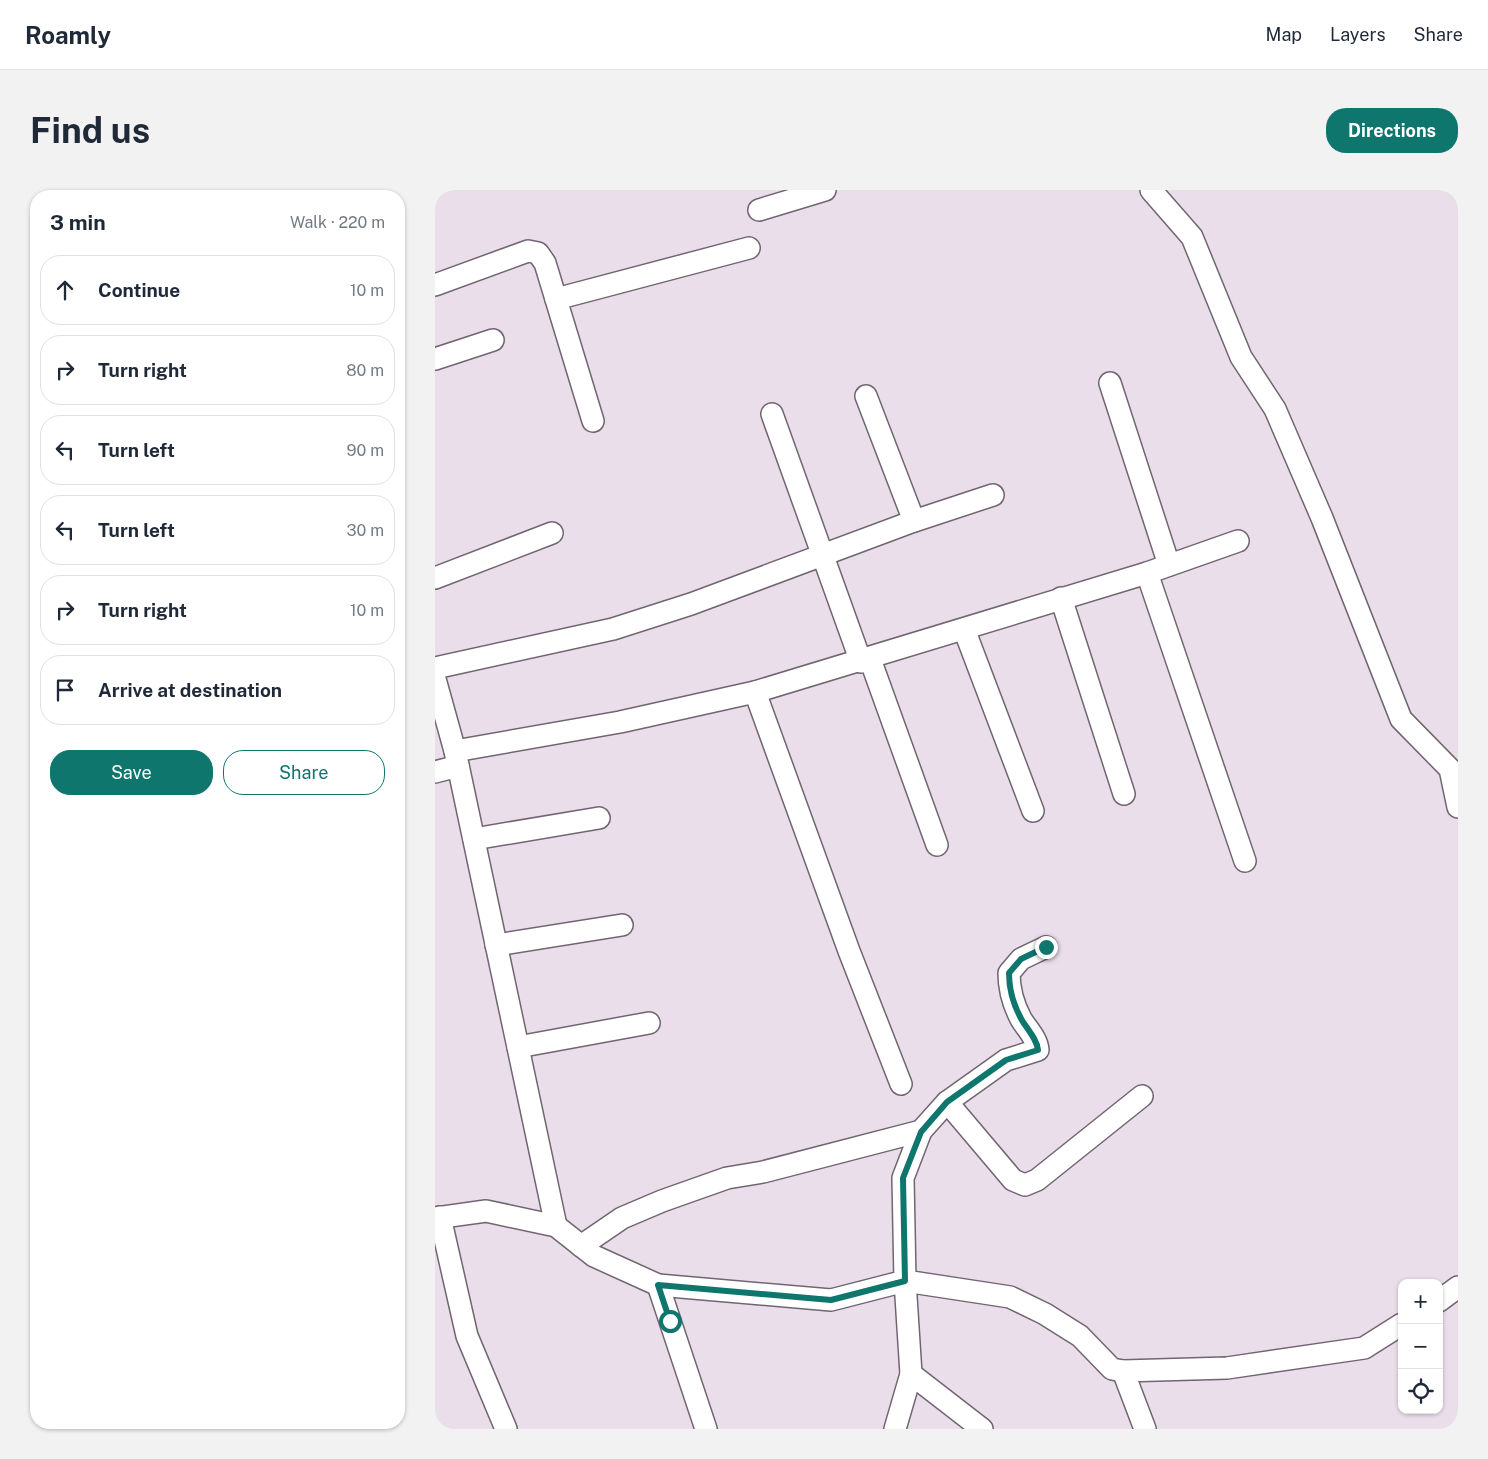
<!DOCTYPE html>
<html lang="en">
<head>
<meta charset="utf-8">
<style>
	:root { --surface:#fff; --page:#f2f2f3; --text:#1f2937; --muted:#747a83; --line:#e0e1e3; --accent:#0f766e }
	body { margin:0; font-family:"Public Sans",sans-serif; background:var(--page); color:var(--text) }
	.controls { position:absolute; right:15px; bottom:15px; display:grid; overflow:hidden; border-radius:10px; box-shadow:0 1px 4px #0004 }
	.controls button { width:45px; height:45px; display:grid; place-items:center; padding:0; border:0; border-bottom:1px solid var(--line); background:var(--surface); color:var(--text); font:25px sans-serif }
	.stop { position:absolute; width:15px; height:15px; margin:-11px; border:4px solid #0f766e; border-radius:50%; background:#fff }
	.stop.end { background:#0f766e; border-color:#fff; box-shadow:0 1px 5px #0008 }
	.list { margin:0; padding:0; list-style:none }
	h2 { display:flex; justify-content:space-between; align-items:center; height:65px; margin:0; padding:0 20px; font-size:21px }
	h2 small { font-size:16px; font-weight:400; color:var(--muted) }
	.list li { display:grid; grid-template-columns:32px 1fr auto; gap:15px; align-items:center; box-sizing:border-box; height:70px; margin:0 10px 10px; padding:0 10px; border:1px solid var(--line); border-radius:20px }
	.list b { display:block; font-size:19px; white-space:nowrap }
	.list em { font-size:16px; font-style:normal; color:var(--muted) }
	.actions { display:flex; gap:10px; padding:15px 20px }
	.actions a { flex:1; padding:11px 0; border:1px solid var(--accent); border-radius:20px; text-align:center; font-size:18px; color:var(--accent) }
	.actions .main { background:var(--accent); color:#fff }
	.icon { flex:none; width:28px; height:28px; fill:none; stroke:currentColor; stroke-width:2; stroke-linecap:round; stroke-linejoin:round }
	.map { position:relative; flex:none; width:1023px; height:1239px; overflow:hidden; border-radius:20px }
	header { display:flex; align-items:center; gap:30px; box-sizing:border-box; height:70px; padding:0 25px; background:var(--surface); border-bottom:1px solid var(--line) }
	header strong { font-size:24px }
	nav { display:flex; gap:28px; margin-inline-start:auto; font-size:18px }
	.intro { display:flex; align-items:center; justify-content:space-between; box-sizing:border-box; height:120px; padding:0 30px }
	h1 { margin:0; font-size:35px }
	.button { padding:12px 22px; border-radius:20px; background:var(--accent); color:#fff; font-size:18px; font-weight:700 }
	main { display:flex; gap:30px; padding:0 30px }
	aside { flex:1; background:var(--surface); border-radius:20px; box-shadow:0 1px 4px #0004 }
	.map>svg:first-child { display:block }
</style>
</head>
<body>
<header>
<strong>Roamly</strong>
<nav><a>Map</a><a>Layers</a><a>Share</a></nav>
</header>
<div class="intro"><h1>Find us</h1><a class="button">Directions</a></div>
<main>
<aside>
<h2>3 min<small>Walk · 220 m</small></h2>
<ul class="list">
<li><svg class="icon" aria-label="ahead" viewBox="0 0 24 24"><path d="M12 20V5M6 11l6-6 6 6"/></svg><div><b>Continue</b></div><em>10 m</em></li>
<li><svg class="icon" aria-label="right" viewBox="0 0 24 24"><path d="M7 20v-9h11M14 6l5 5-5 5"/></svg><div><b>Turn right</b></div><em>80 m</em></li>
<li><svg class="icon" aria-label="left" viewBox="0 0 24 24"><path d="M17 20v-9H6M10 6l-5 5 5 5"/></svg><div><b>Turn left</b></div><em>90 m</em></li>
<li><svg class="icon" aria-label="left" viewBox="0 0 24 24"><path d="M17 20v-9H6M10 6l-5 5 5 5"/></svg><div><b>Turn left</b></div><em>30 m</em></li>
<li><svg class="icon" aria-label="right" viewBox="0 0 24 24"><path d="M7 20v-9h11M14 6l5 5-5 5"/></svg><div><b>Turn right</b></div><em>10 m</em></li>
<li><svg class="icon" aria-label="arrive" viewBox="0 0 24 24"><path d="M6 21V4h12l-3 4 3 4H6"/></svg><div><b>Arrive at destination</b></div></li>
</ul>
<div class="actions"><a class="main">Save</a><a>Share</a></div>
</aside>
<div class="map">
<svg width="1023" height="1239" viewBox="0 0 1023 1239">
	<rect width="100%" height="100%" fill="#ebdeeb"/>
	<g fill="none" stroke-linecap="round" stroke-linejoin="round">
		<g stroke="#706570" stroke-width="24">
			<g id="street">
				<polyline points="716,0 757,47 806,167 840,219 887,328 966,529 1015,579 1023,617"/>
				<polyline points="324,20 390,0"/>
				<polyline points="0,95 93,61 103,63 110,73 158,231"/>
				<polyline points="121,109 314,58"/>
				<polyline points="0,169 58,150"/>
				<polyline points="675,193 734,375"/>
				<polyline points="431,206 479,331"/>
				<polyline points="337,224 426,472"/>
				<polyline points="712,383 810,671"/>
				<polyline points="0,388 117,343"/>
				<polyline points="626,408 689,604"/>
				<polyline points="529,439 598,621"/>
				<polyline points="435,469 502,655"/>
				<polyline points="0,478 178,439 256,414 479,331 558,305"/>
				<polyline points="0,489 20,561 121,1036"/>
				<polyline points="320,502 414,761 466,894"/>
				<polyline points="20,561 185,532 320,502 712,383 803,351"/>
				<polyline points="0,582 23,576"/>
				<polyline points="39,649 164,628"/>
				<polyline points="61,755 187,735"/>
				<polyline points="83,857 214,833"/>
				<polyline points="512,912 578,990 590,995 602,990 707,906"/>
				<polyline points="5,1027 32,1146 71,1239"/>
				<polyline points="0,1028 51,1021 121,1036 159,1066 223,1095 396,1110 470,1091 575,1107 610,1124 645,1146 677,1179 688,1181 792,1178 929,1158 967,1134"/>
				<path d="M146 1056 187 1028 227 1011 292 988 328 982 486 941 512 912 571 870 603 860C602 848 592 839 586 829 578 814 574 799 574 783L586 769 611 757"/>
				<polyline points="223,1095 271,1239"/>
				<polyline points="1004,1111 1023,1097"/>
				<polyline points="688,1181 710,1239"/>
				<polyline points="476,1184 547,1239"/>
				<polyline points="460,1239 476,1184 470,1091 468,988 486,941"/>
			</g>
		</g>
		<use href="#street" stroke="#fff" stroke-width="21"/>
	</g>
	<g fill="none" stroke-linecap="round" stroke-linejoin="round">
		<path stroke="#0f766e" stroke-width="6" d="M235 1131 223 1095 396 1110 470 1091 468 988 486 942 512 912 571 870 603 860C602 850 594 841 588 832 579 817 574 800 574 783L586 769 611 757"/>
	</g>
</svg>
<div class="controls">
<button>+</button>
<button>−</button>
<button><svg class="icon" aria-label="locate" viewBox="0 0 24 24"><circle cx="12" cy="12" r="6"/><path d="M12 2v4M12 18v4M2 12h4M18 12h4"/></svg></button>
</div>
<div class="stop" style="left:235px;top:1131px"></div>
<div class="stop end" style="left:611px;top:757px"></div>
</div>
</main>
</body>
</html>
